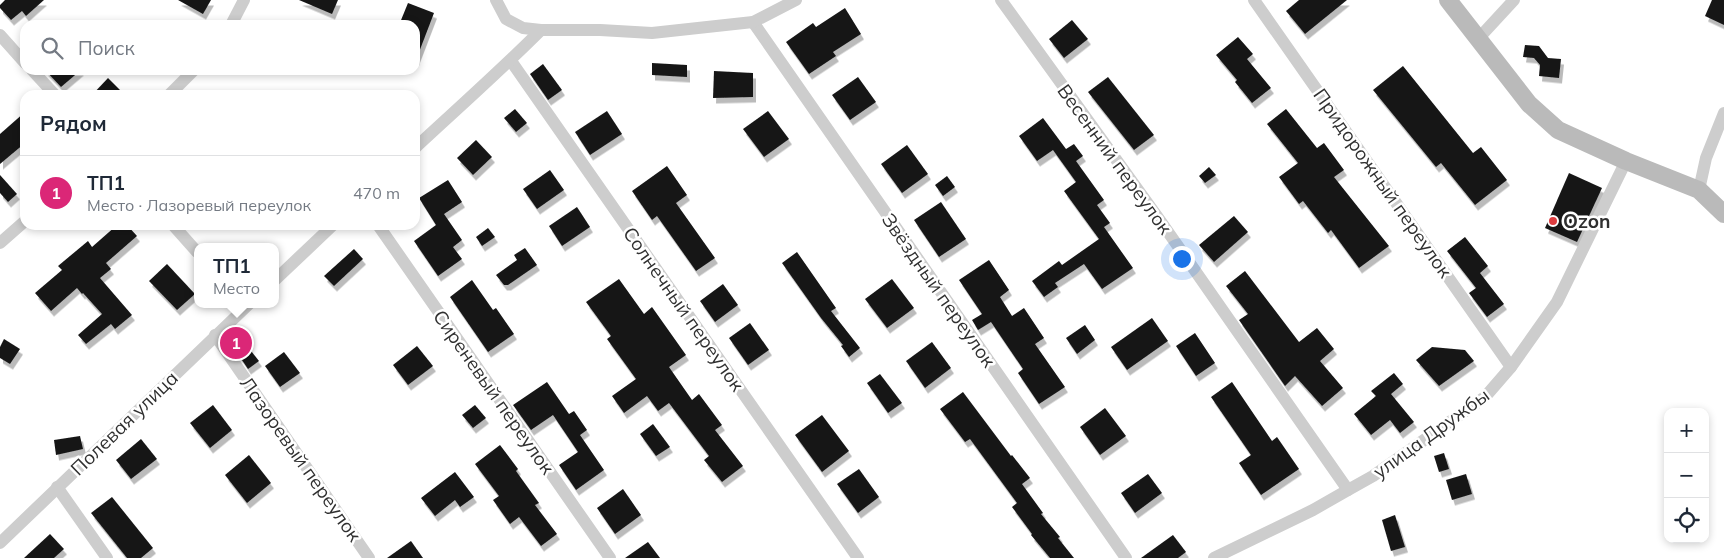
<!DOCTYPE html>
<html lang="ru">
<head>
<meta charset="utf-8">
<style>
	:root { --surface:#fff; --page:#f6f6f7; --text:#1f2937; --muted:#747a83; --line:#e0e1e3; --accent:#db2777 }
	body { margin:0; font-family:Mulish,sans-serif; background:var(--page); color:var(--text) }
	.controls { position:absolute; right:15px; bottom:15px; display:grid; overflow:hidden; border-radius:10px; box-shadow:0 2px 8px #0003 }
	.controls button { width:45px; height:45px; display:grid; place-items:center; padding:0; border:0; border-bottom:1px solid var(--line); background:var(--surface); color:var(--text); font:25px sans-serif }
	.you { position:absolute; left:1181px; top:258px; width:18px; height:18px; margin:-12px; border:4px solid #fff; border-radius:50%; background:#1a73e8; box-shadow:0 0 0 8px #1a73e833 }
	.badge { display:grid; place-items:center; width:32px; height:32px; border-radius:50%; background:var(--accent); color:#fff; font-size:16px; font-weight:700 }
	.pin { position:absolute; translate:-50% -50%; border:2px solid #fff; box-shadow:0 1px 5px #0006 }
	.popup { position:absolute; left:194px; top:243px; width:85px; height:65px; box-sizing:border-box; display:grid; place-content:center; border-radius:10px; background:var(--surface); filter:drop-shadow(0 1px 4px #0005); font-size:16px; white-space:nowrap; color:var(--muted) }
	.popup b { font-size:19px; color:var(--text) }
	.popup::after { content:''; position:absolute; left:50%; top:100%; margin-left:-10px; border:10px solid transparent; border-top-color:var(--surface) }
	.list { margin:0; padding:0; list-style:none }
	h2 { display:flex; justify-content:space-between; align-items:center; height:65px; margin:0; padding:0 20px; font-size:21px }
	h2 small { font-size:16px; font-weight:400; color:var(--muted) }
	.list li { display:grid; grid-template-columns:32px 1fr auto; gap:15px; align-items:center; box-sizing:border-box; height:75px; padding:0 20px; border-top:1px solid var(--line) }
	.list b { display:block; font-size:19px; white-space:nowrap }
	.list p { margin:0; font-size:16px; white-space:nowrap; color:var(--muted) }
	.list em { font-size:16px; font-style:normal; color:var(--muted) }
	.icon { flex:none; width:28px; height:28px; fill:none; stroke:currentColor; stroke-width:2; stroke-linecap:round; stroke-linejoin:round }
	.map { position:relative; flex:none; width:1724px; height:558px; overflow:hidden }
	.search { position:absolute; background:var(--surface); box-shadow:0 2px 8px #0003; left:20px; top:20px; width:400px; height:55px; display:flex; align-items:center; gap:12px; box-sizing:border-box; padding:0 18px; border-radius:15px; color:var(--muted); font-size:19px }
	.panel { position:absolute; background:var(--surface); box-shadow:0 2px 8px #0003; left:20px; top:90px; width:400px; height:140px; border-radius:15px }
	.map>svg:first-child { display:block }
</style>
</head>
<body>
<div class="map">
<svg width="1724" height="558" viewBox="0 0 1724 558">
	<defs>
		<filter id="shadow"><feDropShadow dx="3" dy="5.5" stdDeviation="0" flood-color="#0004"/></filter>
	</defs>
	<rect width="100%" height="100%" fill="#fff"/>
	<g fill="#171717" filter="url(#shadow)">
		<polygon points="5,0 44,0 26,16 22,11 11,20 0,8 0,5"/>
		<polygon points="178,0 211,0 203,14"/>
		<polygon points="299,0 338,0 332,14"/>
		<polygon points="1299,0 1347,0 1305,34 1286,11"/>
		<polygon points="1712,0 1724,0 1724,25 1705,16"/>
		<polygon points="408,3 434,13 416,60 415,25 399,25"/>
		<polygon points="845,8 861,34 833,52 836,56 809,74 786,42 813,23 816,27"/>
		<polygon points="1072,20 1088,39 1064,58 1049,39"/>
		<polygon points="1238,37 1253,54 1247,59 1271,88 1252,103 1235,82 1237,80 1216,55"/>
		<polygon points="1525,45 1539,46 1548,58 1561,59 1559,78 1539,76 1540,65 1534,58 1523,57"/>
		<polygon points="652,63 687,65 687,77 652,75"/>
		<polygon points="543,64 562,90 548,100 530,74"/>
		<polygon points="1403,66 1473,153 1481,147 1507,180 1475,205 1441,163 1436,167 1373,90"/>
		<polygon points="45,70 81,70 61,87"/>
		<polygon points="714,71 753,73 753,97 713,98"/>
		<polygon points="858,77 876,102 850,120 832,95"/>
		<polygon points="1108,77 1154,135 1134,150 1088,92"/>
		<polygon points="108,78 125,95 92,95"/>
		<polygon points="515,109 527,123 516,132 504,118"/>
		<polygon points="1286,109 1317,148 1324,143 1344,170 1334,177 1389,246 1359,268 1331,230 1328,233 1303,201 1299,204 1279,177 1298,163 1267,124"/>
		<polygon points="607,111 622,134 590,155 575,132"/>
		<polygon points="768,111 789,139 764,157 743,129"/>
		<polygon points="25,112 25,143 0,164 0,134"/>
		<polygon points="1043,118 1066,149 1074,144 1083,156 1076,161 1104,200 1097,205 1110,223 1104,227 1133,268 1102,289 1084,264 1055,283 1058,287 1044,297 1032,281 1059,261 1062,265 1099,239 1064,191 1076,182 1053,150 1037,161 1019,136"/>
		<polygon points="476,140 492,157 473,175 457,158"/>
		<polygon points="907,145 928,174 902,193 881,164"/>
		<polygon points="667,166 687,195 676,203 715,258 696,271 657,216 652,220 632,191"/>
		<polygon points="1209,167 1216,175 1205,183 1199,176"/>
		<polygon points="550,170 564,190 537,209 523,189"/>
		<polygon points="1569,173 1602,188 1577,242 1545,228"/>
		<polygon points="0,175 17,194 8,202 0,193"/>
		<polygon points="947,176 955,187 943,196 935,185"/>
		<polygon points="448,180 462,202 444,214 462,240 453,247 462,259 438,276 414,241 436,225 419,198"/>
		<polygon points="941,202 966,239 939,257 914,220"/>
		<polygon points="577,207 590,227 562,246 549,226"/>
		<polygon points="1234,216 1248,232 1214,262 1199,245"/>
		<polygon points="117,225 127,225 137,236 106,263 111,269 100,278 132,315 115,329 111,324 86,344 78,335 102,314 83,293 82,294 77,288 51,311 35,293 62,270 58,266 88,241 92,247"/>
		<polygon points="488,228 495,237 482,246 476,237"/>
		<polygon points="1465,237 1488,266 1480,273 1504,304 1487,317 1469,293 1476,288 1447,251"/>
		<polygon points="525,248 537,265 508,285 504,285 496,275 517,260 514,255"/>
		<polygon points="354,249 363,259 334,286 324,276"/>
		<polygon points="797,252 836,308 831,311 860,348 849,357 841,346 843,345 821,318 782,263"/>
		<polygon points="989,260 1009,290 1000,297 1012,316 1024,308 1044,338 1035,344 1065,387 1039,404 1018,373 1023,369 991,322 978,330 972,320 982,314 959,280"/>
		<polygon points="167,264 195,294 177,310 149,281"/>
		<polygon points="1245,271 1299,342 1317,328 1334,349 1320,361 1343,388 1322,406 1295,376 1285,386 1239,320 1248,314 1226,286"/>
		<polygon points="619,279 644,314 652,307 686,355 669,367 692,400 699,394 722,425 715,430 743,466 722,482 704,460 709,456 669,403 658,411 647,396 624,413 612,396 636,379 607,339 611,336 586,302"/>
		<polygon points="892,279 914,308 887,328 865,299"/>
		<polygon points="472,280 493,310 496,308 514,334 488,352 450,297"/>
		<polygon points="723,284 738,305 715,322 700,301"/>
		<polygon points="1152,318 1168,341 1127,370 1111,347"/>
		<polygon points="750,323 769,350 748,365 729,338"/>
		<polygon points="1085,325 1095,340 1077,354 1066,338"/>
		<polygon points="1195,333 1215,363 1196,376 1176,346"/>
		<polygon points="4,339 20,349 10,364 0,358 0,347"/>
		<polygon points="932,342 951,368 925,388 906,361"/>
		<polygon points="417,346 433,366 408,385 393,365"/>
		<polygon points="248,347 259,361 248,369 238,354"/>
		<polygon points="1432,347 1465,350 1474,361 1439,386 1416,360"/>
		<polygon points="284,352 300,373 280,387 265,366"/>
		<polygon points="1394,373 1403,384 1391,394 1414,422 1400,433 1390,420 1371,435 1354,414 1376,396 1371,391"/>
		<polygon points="880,374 902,403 888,413 867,383"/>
		<polygon points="547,382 569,414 574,411 587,430 580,435 604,470 576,490 559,465 578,452 553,415 531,430 513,405"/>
		<polygon points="1232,382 1272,441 1277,437 1299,469 1261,495 1239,463 1251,455 1211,397"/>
		<polygon points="963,392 1011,456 1012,455 1030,478 1022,484 1043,513 1041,514 1060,537 1058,538 1074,558 1050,558 1031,535 1032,534 1012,507 1017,503 970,439 965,442 940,409"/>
		<polygon points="213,405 232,430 210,448 190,423"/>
		<polygon points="475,405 486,418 473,428 462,415"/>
		<polygon points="1105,408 1126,436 1100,455 1080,427"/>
		<polygon points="822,415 849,451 822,472 795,435"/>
		<polygon points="653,424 670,447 656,456 640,434"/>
		<polygon points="80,436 83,449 56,455 54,440"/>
		<polygon points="141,439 157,459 131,479 116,460"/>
		<polygon points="500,445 518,469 516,471 539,503 535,505 557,534 541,546 519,517 510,524 493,500 499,496 475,464"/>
		<polygon points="1444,453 1449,469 1439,472 1434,456"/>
		<polygon points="249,455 271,483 247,503 225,475"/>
		<polygon points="859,469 879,497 858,513 837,484"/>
		<polygon points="455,472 474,497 460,507 455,500 435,516 421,498"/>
		<polygon points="1148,474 1162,493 1135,513 1121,493"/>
		<polygon points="1466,474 1472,494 1452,500 1446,480"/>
		<polygon points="623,489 641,515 615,534 597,508"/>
		<polygon points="112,497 153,548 141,558 127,558 91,513"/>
		<polygon points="1395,515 1405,547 1391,551 1382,520"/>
		<polygon points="50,534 64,549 54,558 24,558"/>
		<polygon points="1173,535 1186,552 1178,558 1141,558"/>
		<polygon points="411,541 423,558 387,558"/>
		<polygon points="648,542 660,558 625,558"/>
	</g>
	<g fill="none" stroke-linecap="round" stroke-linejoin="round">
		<g stroke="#cdcdcd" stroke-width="12">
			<polyline points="1001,0 1159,219 1348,490"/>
			<polyline points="1254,0 1511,367"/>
			<polyline points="753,22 1126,558"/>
			<polyline points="231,25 244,0"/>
			<polyline points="541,30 600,30 652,33 753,22 796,0"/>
			<polyline points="0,35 25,63"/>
			<polyline points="1478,39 1514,0"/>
			<polyline points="511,61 858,558"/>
			<polyline points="32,70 55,95"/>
			<polyline points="169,95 194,70"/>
			<path d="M415 148C457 109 500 71 541 30L523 28 506 19 496 0"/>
			<polyline points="1699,190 1706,158 1724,113"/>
			<polyline points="173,225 197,252"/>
			<polyline points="378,225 610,558"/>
			<polyline points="0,243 25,221"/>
			<polyline points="275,280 333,225"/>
			<polyline points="215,335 369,558"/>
			<polyline points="57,487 107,558"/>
			<polyline points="0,543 249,304"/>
			<polyline points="1214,558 1313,510 1348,490 1373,476 1485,397 1511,367 1557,302 1626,161"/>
		</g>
		<polyline stroke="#bababa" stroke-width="18" points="1448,0 1529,104 1558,130 1626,161 1699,190 1724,214"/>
	</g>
	<circle fill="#dd3d40" stroke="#fff" stroke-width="2" cx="1553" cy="221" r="5"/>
	<g text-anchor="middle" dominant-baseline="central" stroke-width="5" stroke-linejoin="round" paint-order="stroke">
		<g font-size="19" fill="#303030" stroke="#fff">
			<text transform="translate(1115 159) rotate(54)">Весенний переулок</text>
			<text transform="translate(1383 183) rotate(55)">Придорожный переулок</text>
			<text transform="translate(939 290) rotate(55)">Звёздный переулок</text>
			<text transform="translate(684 309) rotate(55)">Солнечный переулок</text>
			<text transform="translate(494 392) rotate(55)">Сиреневый переулок</text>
			<text transform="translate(124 423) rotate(-44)">Полевая улица</text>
			<text transform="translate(1431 433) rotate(-36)">улица Дружбы</text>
			<text transform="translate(301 459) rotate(55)">Лазоревый переулок</text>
		</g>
		<g font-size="19" font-weight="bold" fill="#303030" stroke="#fff" text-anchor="start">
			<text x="1563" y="221">Ozon</text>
		</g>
	</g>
</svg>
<div class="controls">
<button>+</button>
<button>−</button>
<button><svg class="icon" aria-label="locate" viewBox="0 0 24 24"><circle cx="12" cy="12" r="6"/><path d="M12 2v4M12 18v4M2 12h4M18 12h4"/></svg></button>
</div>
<div class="you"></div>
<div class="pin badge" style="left:236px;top:343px">1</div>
<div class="popup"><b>ТП1</b>Место</div>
<div class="search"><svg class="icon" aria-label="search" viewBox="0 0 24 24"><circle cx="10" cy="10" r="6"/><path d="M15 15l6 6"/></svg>Поиск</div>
<section class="panel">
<h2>Рядом<small></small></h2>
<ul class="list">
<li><span class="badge">1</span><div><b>ТП1</b><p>Место · Лазоревый переулок</p></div><em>470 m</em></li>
</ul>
</section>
</div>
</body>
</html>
